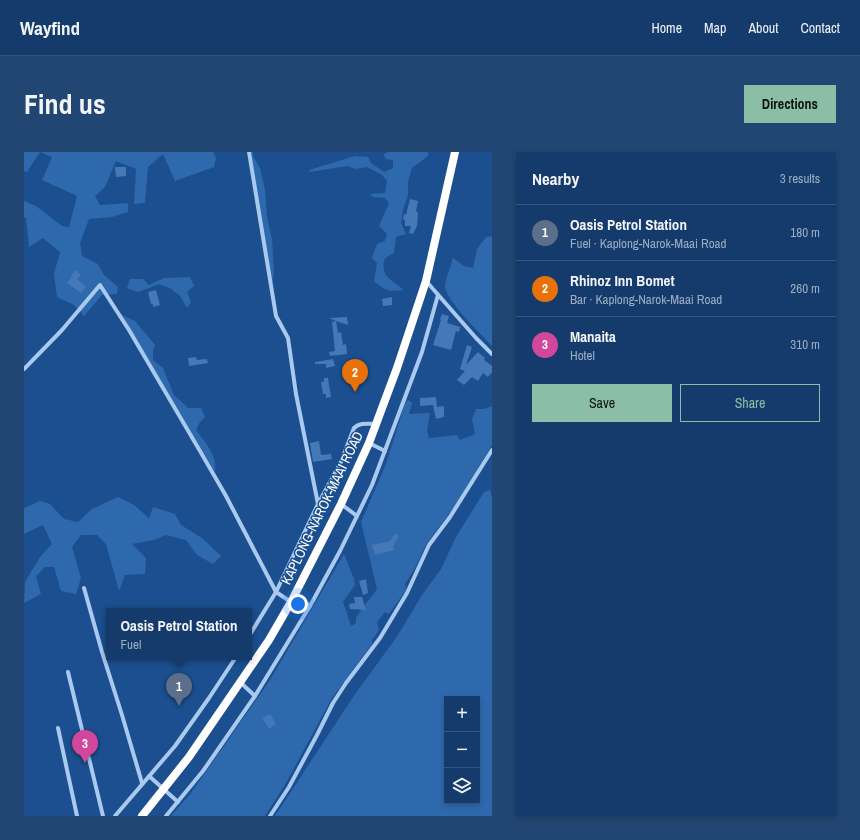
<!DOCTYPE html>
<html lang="en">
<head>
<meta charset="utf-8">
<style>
	:root { --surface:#143b6b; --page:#214673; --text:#f1f3f6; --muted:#9dadc1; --line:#33557e; --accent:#8abfa5 }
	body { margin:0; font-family:"Archivo Narrow",sans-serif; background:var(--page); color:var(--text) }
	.controls { position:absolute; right:12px; bottom:12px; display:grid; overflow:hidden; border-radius:0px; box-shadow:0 2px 6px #0003 }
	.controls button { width:36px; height:36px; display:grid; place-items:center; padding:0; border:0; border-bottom:1px solid var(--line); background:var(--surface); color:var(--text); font:20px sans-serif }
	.you { position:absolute; left:274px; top:452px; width:14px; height:14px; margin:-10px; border:3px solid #fff; border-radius:50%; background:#1a73e8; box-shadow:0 0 0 6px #1a73e833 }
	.badge { display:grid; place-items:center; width:26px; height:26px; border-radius:50%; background:var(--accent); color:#fff; font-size:13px; font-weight:700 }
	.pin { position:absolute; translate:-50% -33px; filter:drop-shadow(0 1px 2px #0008) }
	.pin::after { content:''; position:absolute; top:21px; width:14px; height:12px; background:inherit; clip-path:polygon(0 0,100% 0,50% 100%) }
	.popup { position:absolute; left:82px; top:456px; width:146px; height:52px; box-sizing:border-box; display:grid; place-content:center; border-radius:0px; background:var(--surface); filter:drop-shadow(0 1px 3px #0005); font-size:13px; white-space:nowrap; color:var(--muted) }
	.popup b { font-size:15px; color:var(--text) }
	.popup::after { content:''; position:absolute; left:50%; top:100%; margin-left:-8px; border:8px solid transparent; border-top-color:var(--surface) }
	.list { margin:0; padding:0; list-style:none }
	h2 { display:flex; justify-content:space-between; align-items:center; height:52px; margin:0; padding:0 16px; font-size:17px }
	h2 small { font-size:13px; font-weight:400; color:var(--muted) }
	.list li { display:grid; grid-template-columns:26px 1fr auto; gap:12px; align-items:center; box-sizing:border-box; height:56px; padding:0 16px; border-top:1px solid var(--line) }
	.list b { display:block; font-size:15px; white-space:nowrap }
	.list p { margin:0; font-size:13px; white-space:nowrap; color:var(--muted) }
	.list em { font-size:13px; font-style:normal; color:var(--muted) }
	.actions { display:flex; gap:8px; padding:12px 16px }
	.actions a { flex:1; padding:9px 0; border:1px solid var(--accent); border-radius:0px; text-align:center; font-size:14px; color:var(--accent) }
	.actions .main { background:var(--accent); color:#111 }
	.icon { flex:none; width:22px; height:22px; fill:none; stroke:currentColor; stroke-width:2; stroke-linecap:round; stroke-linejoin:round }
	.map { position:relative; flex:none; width:468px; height:664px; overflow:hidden; border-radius:0px }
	header { display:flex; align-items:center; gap:24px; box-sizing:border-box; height:56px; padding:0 20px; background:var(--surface); border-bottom:1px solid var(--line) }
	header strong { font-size:19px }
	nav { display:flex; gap:22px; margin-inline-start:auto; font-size:14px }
	.intro { display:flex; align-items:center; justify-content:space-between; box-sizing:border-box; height:96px; padding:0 24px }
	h1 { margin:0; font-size:28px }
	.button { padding:10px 18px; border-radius:0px; background:var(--accent); color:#111; font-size:14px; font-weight:700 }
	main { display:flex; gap:24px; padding:0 24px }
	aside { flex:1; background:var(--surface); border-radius:0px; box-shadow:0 2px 6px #0003 }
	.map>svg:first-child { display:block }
</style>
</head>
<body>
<header>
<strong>Wayfind</strong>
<nav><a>Home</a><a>Map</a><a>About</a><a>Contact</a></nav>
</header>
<div class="intro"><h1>Find us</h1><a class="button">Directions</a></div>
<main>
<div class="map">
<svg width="468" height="664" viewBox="0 0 468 664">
	<rect width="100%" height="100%" fill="#1b4f8f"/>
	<g fill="#2e69ad" fill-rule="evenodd">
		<polygon points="0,0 189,0 192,6 190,15 151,29 139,2 124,15 121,51 110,52 112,17 92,9 81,35 71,44 76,53 104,51 104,60 88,65 65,67 56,91 58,104 74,112 80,123 94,135 93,142 78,143 60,164 50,153 33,145 30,122 36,100 19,86 5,95 2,66 0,65 0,49 12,54 38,74 45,75 53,44 18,28 28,5 16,0 3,20 0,19"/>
		<polygon points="227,0 229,0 229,4 236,16 241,37 243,65 248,87 250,121 248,132"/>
		<path d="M364 0H404V4L388 16 384 30V43L379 58 377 71 382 82 372 85 370 101 361 106C355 124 368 128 380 138 365 140 361 139 350 129L353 111 348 106 353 92 361 89 363 82 355 74 365 51 361 46 349 45 346 42 361 41 363 29 358 23 343 15 332 17 323 14 286 20 285 18 331 4 344 5 347 11 360 20 369 16V8L362 7 359 3Z"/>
		<path d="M468 84V194C458 183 419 146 421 133 422 126 427 114 429 106L440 114 449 116 453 97 462 85Z"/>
		<polygon points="166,125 170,134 163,140 167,150 163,156 156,144 146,136 135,132 114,140 103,136 106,127 119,127 125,133 140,126"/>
		<path d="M98 163 111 169 131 193 129 198V208L139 216 150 243 164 256H177L181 265 176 270 172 278C181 290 194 304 191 320Z"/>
		<polygon points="384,248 388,251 385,262 406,261 403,278 405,286 433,283 436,288 451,282 448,267 452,257 460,257 468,254 468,293 431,354 403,391 391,416 381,432 382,438 365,462 361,460 353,470 355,478 348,488 348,492 308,546 262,631 241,664 147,664 167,641 246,528 320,402 330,427 331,433 319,450 327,474 332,471 332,465 353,437 337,370 362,312 381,251"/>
		<path d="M466 338 468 345V664H251L329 545 374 483 398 443 417 417 432 385 460 340ZM423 547H453V649H423Z"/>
		<polygon points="94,345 110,353 125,366 129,355 151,362 157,373 178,386 197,404 189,412 173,403 162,388 142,383 130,388 108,392 122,406 121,422 101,423 95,439 82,392 73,383 57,383 48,395 57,426 52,442 37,439 30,415 21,415 12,424 17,442 0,451 1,430 16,405 28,392 19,373 0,382 0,356 16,349 26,352 40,367 54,370 68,357"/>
	</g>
	<g fill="#4478b7">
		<polygon points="91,15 102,15 102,24 92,25"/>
		<polygon points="386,47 394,49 392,60 394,60 393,74 389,82 385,81 387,74 381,74 381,68 379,68 380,62 382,63"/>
		<polygon points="52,118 57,123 53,127 62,135 57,141 43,131 48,124 47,123"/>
		<polygon points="132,138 136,153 129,155 129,152 127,152 124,140"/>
		<polygon points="368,145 368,153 359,154 358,147"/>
		<polygon points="418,162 425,164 423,171 436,175 435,180 432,179 427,198 409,193 417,168 416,167"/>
		<polygon points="323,165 324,173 312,169 314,181 317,180 319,193 322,192 323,202 306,204 305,200 311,199 308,170 312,169 305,166"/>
		<polygon points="443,193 448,195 442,213 454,200 461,206 460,208 468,214 468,220 464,225 459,221 454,229 448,225 440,233 433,228 441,219 436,217"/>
		<polygon points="172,205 173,208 183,207 184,211 165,214 164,206"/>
		<polygon points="309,207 311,214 302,216 302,212 291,212 291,210"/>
		<polygon points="300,226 304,226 307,245 302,246 302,242 299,242 297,230 300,230"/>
		<polygon points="412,245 413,255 420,254 420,265 412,267 409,253 396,254 396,246"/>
		<polygon points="295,289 297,303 307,302 308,307 289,310 286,291"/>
		<polygon points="371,381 375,384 369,394 370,398 351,403 348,393 366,389"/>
		<polygon points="342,427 344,441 339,443 335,429"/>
		<polygon points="330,445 338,445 342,458 326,457 325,452 331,451"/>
		<polygon points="246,562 252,572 245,577 238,566"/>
	</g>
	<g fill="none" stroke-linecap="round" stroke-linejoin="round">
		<g stroke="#a9c9ee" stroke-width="4">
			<polyline points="225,0 252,164 264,186 272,242 294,352"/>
			<polyline points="402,129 452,186 468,202"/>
			<polyline points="0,217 38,178 76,133 105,178 176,299 202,344 252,440 267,450"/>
			<polyline points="345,291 361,299"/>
			<polyline points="317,352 333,364"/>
			<polyline points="60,436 78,500 98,563 118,631"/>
			<polyline points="271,442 286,454"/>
			<path d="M225 484 252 440 294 352 317 310 330 276C336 270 344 272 352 272"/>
			<polyline points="44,520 79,664"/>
			<polyline points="216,530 231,544"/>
			<polyline points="34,576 53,664"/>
			<polyline points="125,624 154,650"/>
			<polyline points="91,664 151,594 185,546 212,505"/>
			<polyline points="142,664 179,619 231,544 286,454 316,399 348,333 398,200 414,143"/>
			<polyline points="246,664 265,635 293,583 309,551 322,531 356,486 383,441 405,393 426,365 468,298"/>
		</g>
		<polyline stroke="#fff" stroke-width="8" points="118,664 165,605 245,488 267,450 317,352 345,291 373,216 402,129 431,0"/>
	</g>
	<g text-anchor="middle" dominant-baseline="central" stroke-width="3" stroke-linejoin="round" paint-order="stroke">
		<g font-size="14" fill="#fff" stroke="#1b4f8f">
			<text transform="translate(298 356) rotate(-64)">KAPLONG-NAROK-MAAI ROAD</text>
		</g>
	</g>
</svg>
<div class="controls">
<button>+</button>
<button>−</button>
<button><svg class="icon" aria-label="layers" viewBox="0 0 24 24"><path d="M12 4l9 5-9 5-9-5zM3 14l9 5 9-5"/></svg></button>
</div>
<div class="you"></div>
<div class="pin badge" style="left:155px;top:554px;background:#5c6f8a">1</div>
<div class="popup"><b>Oasis Petrol Station</b>Fuel</div>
<div class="pin badge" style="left:331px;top:240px;background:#e8710a">2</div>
<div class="pin badge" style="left:61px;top:611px;background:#d1479c">3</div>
</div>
<aside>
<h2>Nearby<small>3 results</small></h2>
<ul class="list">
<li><span class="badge" style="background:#5c6f8a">1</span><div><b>Oasis Petrol Station</b><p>Fuel · Kaplong-Narok-Maai Road</p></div><em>180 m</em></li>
<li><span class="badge" style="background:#e8710a">2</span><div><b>Rhinoz Inn Bomet</b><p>Bar · Kaplong-Narok-Maai Road</p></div><em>260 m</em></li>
<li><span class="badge" style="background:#d1479c">3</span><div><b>Manaita</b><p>Hotel</p></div><em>310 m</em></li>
</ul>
<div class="actions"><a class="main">Save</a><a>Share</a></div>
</aside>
</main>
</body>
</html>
